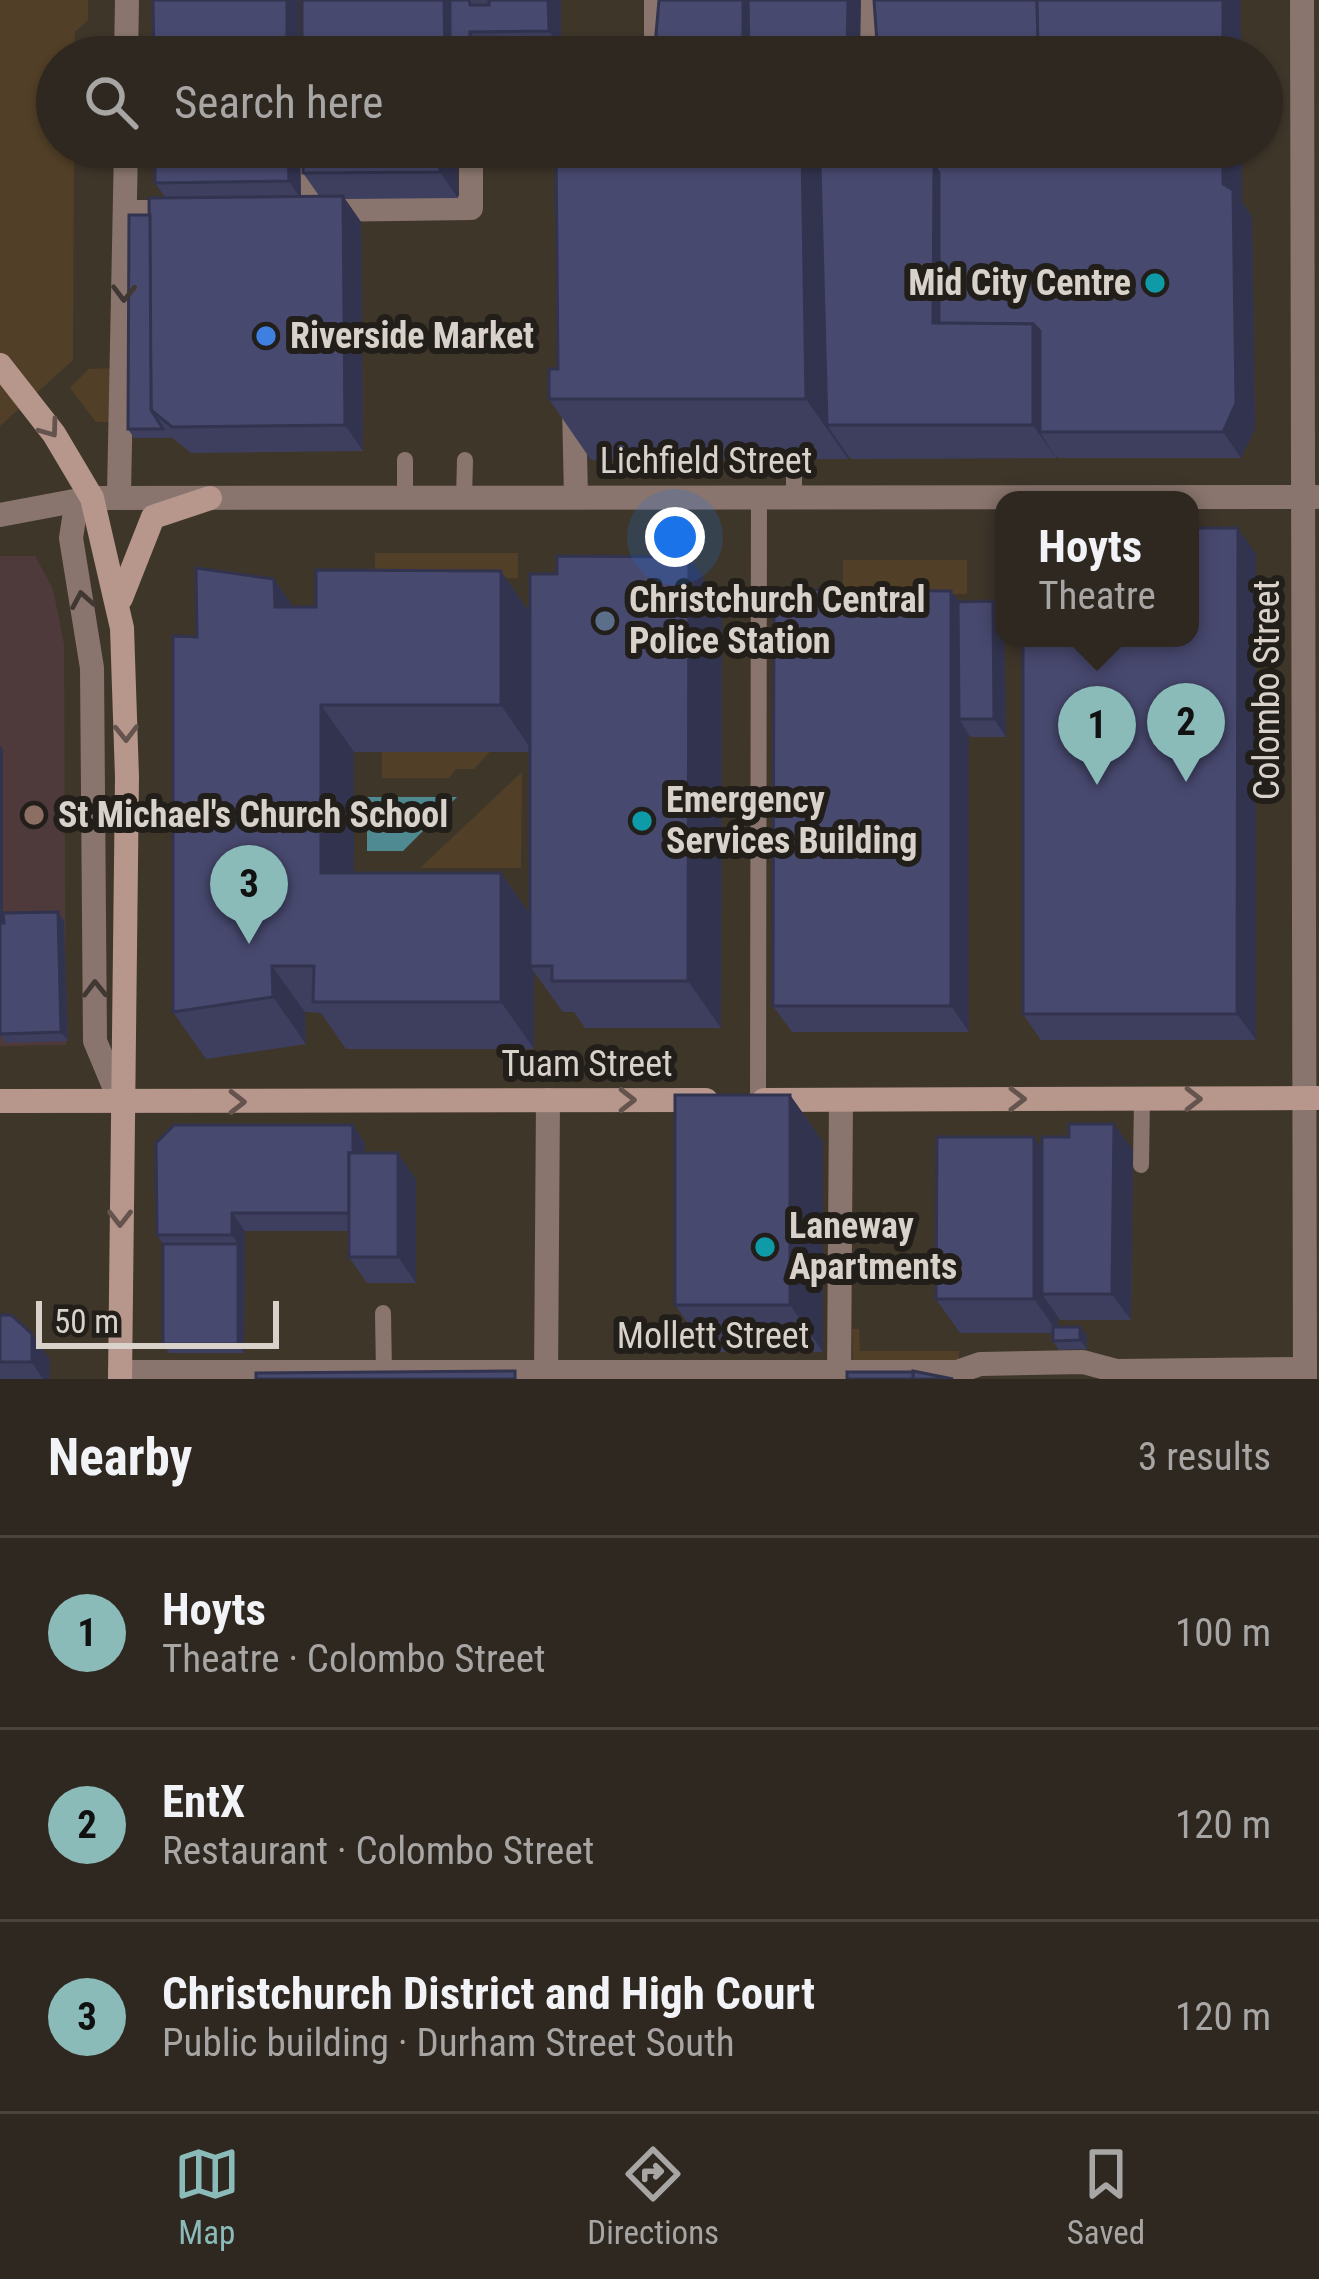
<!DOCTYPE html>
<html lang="en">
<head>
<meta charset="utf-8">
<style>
	:root { --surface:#2f2820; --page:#373029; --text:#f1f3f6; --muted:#a7a6a5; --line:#4a443e; --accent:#8bbbb9 }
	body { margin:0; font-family:"Roboto Condensed",sans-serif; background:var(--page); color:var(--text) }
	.scale { position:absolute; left:36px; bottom:30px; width:243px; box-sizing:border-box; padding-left:12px; border:6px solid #d8d2cb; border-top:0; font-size:33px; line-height:42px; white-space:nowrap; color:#d8d2cb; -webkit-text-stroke:9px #221e19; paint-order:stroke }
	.you { position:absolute; left:675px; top:537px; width:42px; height:42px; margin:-30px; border:9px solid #fff; border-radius:50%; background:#1a73e8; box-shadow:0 0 0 18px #1a73e833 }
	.badge { display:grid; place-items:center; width:78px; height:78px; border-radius:50%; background:var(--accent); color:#111; font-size:39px; font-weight:700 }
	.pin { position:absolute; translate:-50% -99px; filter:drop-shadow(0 3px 6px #0008) }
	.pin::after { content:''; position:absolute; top:63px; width:42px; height:36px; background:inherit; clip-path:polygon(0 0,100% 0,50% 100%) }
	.popup { position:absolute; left:995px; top:491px; width:204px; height:156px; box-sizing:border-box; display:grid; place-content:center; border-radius:24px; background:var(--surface); filter:drop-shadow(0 3px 9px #0005); font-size:39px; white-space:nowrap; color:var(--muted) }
	.popup b { font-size:45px; color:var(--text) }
	.popup::after { content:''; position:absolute; left:50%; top:100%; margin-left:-24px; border:24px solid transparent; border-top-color:var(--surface) }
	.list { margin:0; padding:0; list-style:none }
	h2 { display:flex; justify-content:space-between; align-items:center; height:156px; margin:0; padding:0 48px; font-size:51px }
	h2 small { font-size:39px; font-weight:400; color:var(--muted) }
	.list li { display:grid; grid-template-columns:78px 1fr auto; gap:36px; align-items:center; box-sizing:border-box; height:192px; padding:0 48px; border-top:3px solid var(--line) }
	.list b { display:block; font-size:45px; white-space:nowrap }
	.list p { margin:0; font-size:39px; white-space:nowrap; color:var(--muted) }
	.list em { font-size:39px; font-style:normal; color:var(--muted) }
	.icon { flex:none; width:66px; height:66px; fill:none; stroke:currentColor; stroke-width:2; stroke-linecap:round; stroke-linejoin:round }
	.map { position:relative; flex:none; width:1319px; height:1379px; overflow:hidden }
	.search { position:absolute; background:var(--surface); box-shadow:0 3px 9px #0004; left:36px; right:36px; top:36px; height:132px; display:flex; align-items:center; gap:30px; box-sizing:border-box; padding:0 42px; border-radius:66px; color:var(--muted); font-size:45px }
	.sheet { height:732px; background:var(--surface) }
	nav { display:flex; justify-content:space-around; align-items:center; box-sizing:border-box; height:168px; border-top:3px solid var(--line); background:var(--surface); font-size:33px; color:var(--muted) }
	nav a { display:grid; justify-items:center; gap:6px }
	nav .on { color:var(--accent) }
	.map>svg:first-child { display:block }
</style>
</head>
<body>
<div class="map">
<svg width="1319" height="1379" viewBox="0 0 1319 1379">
	<rect width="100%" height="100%" fill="#3f362a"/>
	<polygon fill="#4e393b" points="0,556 35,556 53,589 64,644 66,1045 0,1046"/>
	<g fill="#513f27">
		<polygon points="0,0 88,0 88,20 75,32 74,57 57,57 57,147 74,147 73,360 0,426"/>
		<polygon points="116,368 115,422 96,422 70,388 89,369"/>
		<polygon points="375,553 518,553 518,578 375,579"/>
		<rect x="843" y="560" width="124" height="34"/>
		<polygon points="500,741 474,769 456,769 449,778 382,778 382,742"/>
		<polygon points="522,772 521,868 420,868"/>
		<polygon points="852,1329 859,1329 860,1351 959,1351 959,1361 853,1362"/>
	</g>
	<polygon fill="#4f8991" points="367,797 457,797 403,851 367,851"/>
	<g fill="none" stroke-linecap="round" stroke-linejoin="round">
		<g stroke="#89756e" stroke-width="16">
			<polyline points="794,459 794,497"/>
			<polyline points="405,460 405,497"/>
			<polyline points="464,497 465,460"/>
			<polyline points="758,1100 759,497"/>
			<polyline points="1141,1165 1142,1099"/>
			<polyline points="383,1313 384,1372"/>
		</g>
		<g stroke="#89756e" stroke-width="24">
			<polyline points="656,0 656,57"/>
			<polyline points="871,0 872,57"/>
			<polyline points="126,57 127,0"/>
			<polyline points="309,147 310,223"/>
			<polyline points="320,210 471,208 471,147"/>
			<polyline points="126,212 177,212"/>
			<polyline points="574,407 576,497"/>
			<polyline points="119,494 126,147"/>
		</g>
		<g stroke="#89756e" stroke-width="24">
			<polyline points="92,498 75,512 71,538 92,668 95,1041 120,1101"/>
			<polyline points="0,515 90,498"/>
			<polyline points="120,1372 957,1372 980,1364 1083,1362 1117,1371 1305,1369"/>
			<polyline points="546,1379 548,1100"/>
			<polyline points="839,1379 841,1100"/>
		</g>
		<g stroke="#89756e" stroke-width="24">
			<polyline points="1302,0 1305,1379"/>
			<polyline points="92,498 1317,497"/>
		</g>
		<g stroke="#b7968c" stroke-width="24">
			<polyline points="0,365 54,434 92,498 122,628 127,777 120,1379"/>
			<polyline points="121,598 153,517 210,498"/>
			<polyline points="764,1100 1319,1098"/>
			<polyline points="0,1101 706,1100"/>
		</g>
	</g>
	<g fill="#3e3f5f" fill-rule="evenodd">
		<polygon points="302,0 561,0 561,49 482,50 482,57"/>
		<polygon points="155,147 300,147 301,197 320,197 303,173 303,147 464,147 464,150 458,150 458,198 345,199 361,222 363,451 191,453 170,436 170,438 134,438 128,429 150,215 166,198 155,183"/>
		<polygon points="556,147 1242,147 1242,202 1252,217 1255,429 1241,458 1058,458 1056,456 1056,458 851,459 848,455 848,459 591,460 549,399 558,369"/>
		<polygon points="1256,554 1256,1040 1041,1040 1023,1014"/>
		<path d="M501 571 530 613 722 604 721 1028H585L574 1012H563L534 972V1049H346L321 1013 305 1012 306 1044 206 1059 173 1012 197 637 293 607H316ZM354 752H530V914L501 873H354Z"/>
		<polygon points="993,601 1004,616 1006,737 971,737 969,735 969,1032 792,1032 773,1006 959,602"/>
		<polygon points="3,750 3,923 58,912 64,921 68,1041 6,1043 0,1034"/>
		<polygon points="790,1095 823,1142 823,1352 708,1352 675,1305"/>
		<polygon points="353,1125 365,1143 365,1153 416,1179 416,1283 367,1283 349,1257 349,1231 245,1231 244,1353 169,1353 163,1344 163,1244 157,1235"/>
		<polygon points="1042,1148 1133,1150 1131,1320 1060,1320 1058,1317 1058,1327 1080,1327 1087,1336 1087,1349 1059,1350 1053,1341 1053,1333 960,1333 936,1299"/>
		<polygon points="0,1315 32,1334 50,1360 50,1379 0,1379"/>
	</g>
	<g fill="#32334e">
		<rect x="287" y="0" width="12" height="57"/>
		<polygon points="444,0 462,0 463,57 445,57"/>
		<polygon points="548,0 561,0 561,49 549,31"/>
		<rect x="743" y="0" width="18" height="57"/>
		<polygon points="848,0 861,0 860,57 847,57"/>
		<rect x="1223" y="0" width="18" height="57"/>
		<polygon points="470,32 482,50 482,57 470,57"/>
		<polygon points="288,147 300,147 301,199 289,181"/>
		<polygon points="440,147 456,147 458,150 458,198 440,172"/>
		<polygon points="802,147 844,147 827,425 848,455 848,459 806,399"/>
		<polygon points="1223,147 1242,147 1242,202 1252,217 1255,429 1241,458 1223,432"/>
		<polygon points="934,166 957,199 957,331 933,323"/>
		<polygon points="343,196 361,222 363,451 345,425"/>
		<polygon points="1033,324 1057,357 1040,432 1056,458 1033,425"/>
		<polygon points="1238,528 1256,554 1256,1040 1237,1014"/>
		<polygon points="689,557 722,604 721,1028 688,981"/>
		<polygon points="501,571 533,618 533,752 501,705"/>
		<polygon points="274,579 307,626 275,607"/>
		<polygon points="951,591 970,617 959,719 969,735 969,1032 951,1006"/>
		<polygon points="993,601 1004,616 1006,737 994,719"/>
		<polygon points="321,705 354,752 354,920 321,873"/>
		<polygon points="0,745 3,750 3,932 0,928"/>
		<polygon points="501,873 534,920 530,966 534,972 534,1049 501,1002"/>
		<polygon points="58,912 64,921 68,1041 61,1032"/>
		<polygon points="272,966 305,1012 306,1044 273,997"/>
		<polygon points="790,1095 823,1142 823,1352 790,1305"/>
		<polygon points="1114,1124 1133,1150 1131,1320 1112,1294"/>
		<polygon points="353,1125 365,1143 365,1231 353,1213"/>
		<polygon points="1034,1137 1058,1171 1042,1294 1058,1317 1058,1333 1034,1299"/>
		<polygon points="398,1153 416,1179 416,1283 398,1257"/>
		<polygon points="232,1213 245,1231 245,1253 232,1235"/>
		<polygon points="238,1244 245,1253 244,1353 238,1344"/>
		<polygon points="1080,1327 1087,1336 1087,1349 1080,1340"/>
		<polygon points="32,1334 50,1360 50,1379 43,1379 32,1362"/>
	</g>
	<g fill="#48496f" stroke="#32334e" stroke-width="3">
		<polygon points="153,0 287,0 287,57 154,57"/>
		<polygon points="302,0 444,0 445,57 302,57"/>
		<polygon points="450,0 469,0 470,5 489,5 489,0 548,0 549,31 470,32 470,57 450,57"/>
		<polygon points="659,0 743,0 743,57 654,57"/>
		<polygon points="748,0 848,0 847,57 749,57"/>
		<polygon points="874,0 1037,0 1038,46 939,47 939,57 878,57"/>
		<polygon points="1037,0 1223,0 1223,57 939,57 939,47 1038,46"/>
		<polygon points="155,147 288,147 289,181 155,183"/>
		<polygon points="303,147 440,147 440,172 303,173"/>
		<polygon points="556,147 802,147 806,399 549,399 549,369 558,369"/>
		<polygon points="839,147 1223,147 1223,184 1233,190 1236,403 1223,432 1040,432 1040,331 1033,324 939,323 939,173 934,166 834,165"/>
		<polygon points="820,165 934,166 933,323 1033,324 1033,425 827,425"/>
		<polygon points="343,196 345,425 172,427 151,410 149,198"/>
		<polygon points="129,215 150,215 151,410 163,429 128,429"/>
		<polygon points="1190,528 1238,528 1237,1014 1023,1014 1023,638 1190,638"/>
		<polygon points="557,556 689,557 688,981 552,981 552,966 530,966 530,574 557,574"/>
		<polygon points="196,568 274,579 275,607 316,607 316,570 501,571 501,705 321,705 321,873 501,873 501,1002 313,1002 314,966 272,966 273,997 173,1012 173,636 197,637"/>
		<polygon points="774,589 951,591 951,1006 773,1006"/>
		<polygon points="993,601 994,719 959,719 958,602"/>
		<polygon points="58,912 61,1032 0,1034 0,923 4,923 3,913"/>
		<rect x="675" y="1095" width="115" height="210"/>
		<polygon points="1069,1124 1114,1124 1112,1294 1042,1294 1042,1137 1069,1137"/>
		<polygon points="174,1125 353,1125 353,1153 349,1153 349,1213 232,1213 232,1235 157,1235 156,1143"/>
		<polygon points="937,1137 1034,1137 1034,1299 936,1299"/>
		<rect x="349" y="1153" width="49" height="104"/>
		<rect x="163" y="1244" width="75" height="100"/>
		<polygon points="0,1315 11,1315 32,1334 32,1362 0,1362"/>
		<polygon points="1053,1327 1080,1327 1080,1340 1053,1341"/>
		<polygon points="515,1371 515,1379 256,1379 256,1373"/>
		<polygon points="913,1371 953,1379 913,1379"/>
		<rect x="847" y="1372" width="66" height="7"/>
	</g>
	<defs><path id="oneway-chevron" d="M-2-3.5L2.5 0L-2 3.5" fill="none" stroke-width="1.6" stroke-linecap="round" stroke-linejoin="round" transform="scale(3)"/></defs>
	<g stroke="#413833">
		<use href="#oneway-chevron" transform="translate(124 293) rotate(91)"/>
		<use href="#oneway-chevron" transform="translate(82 600) rotate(-100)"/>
		<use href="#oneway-chevron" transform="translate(95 989) rotate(-91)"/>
	</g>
	<g stroke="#65544d">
		<use href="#oneway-chevron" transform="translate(50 429) rotate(54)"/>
		<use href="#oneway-chevron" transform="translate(126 733) rotate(89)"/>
		<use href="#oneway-chevron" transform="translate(1017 1099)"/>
		<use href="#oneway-chevron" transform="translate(1193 1099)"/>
		<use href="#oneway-chevron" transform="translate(627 1100)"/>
		<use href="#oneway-chevron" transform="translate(237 1102)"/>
		<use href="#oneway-chevron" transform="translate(120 1218) rotate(90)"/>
	</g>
	<g fill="#0f9aa8" stroke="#221e19" stroke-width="4.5">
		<circle cx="1155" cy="283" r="12"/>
		<circle cx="642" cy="821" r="12"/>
		<circle cx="765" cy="1247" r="12"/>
	</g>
	<circle fill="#3f7fe0" stroke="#221e19" stroke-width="4.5" cx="266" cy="336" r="12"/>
	<circle fill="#5c6f8a" stroke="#221e19" stroke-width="4.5" cx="605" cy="621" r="12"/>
	<circle fill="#8d6e63" stroke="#221e19" stroke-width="4.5" cx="34" cy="815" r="12"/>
	<g text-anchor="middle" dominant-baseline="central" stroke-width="12" stroke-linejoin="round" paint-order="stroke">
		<g font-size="36" font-weight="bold" fill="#d8d2cb" stroke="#221e19" text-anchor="start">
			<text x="1131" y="283" text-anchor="end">Mid City Centre</text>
			<text x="290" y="336">Riverside Market</text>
			<text x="629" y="600">Christchurch Central<tspan x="629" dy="41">Police Station</tspan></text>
			<text x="666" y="800">Emergency<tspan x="666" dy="41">Services Building</tspan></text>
			<text x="58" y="815">St Michael's Church School</text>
			<text x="789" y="1226">Laneway<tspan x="789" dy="41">Apartments</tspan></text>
		</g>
		<g font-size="36" fill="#d8d2cb" stroke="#221e19">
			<text x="706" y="461">Lichfield Street</text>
			<text transform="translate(1267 690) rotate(-90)">Colombo Street</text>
			<text x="587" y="1064">Tuam Street</text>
			<text x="713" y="1336">Mollett Street</text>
		</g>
	</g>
</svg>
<div class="scale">50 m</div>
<div class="you"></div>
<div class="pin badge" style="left:1097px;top:785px">1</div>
<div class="popup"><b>Hoyts</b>Theatre</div>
<div class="pin badge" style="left:1186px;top:782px">2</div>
<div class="pin badge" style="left:249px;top:944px">3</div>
<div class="search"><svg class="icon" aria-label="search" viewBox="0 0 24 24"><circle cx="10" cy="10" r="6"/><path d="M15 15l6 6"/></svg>Search here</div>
</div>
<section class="sheet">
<h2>Nearby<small>3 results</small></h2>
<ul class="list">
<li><span class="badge">1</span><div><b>Hoyts</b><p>Theatre · Colombo Street</p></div><em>100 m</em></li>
<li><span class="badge">2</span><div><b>EntX</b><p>Restaurant · Colombo Street</p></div><em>120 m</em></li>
<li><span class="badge">3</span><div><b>Christchurch District and High Court</b><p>Public building · Durham Street South</p></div><em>120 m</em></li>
</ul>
</section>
<nav>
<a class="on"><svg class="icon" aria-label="map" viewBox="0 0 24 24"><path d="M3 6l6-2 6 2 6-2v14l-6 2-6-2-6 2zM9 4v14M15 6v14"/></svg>Map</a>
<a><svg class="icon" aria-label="directions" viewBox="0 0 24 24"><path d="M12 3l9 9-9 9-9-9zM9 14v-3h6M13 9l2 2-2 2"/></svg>Directions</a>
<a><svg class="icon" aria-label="saved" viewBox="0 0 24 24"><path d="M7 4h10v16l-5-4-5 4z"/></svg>Saved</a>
</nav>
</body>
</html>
